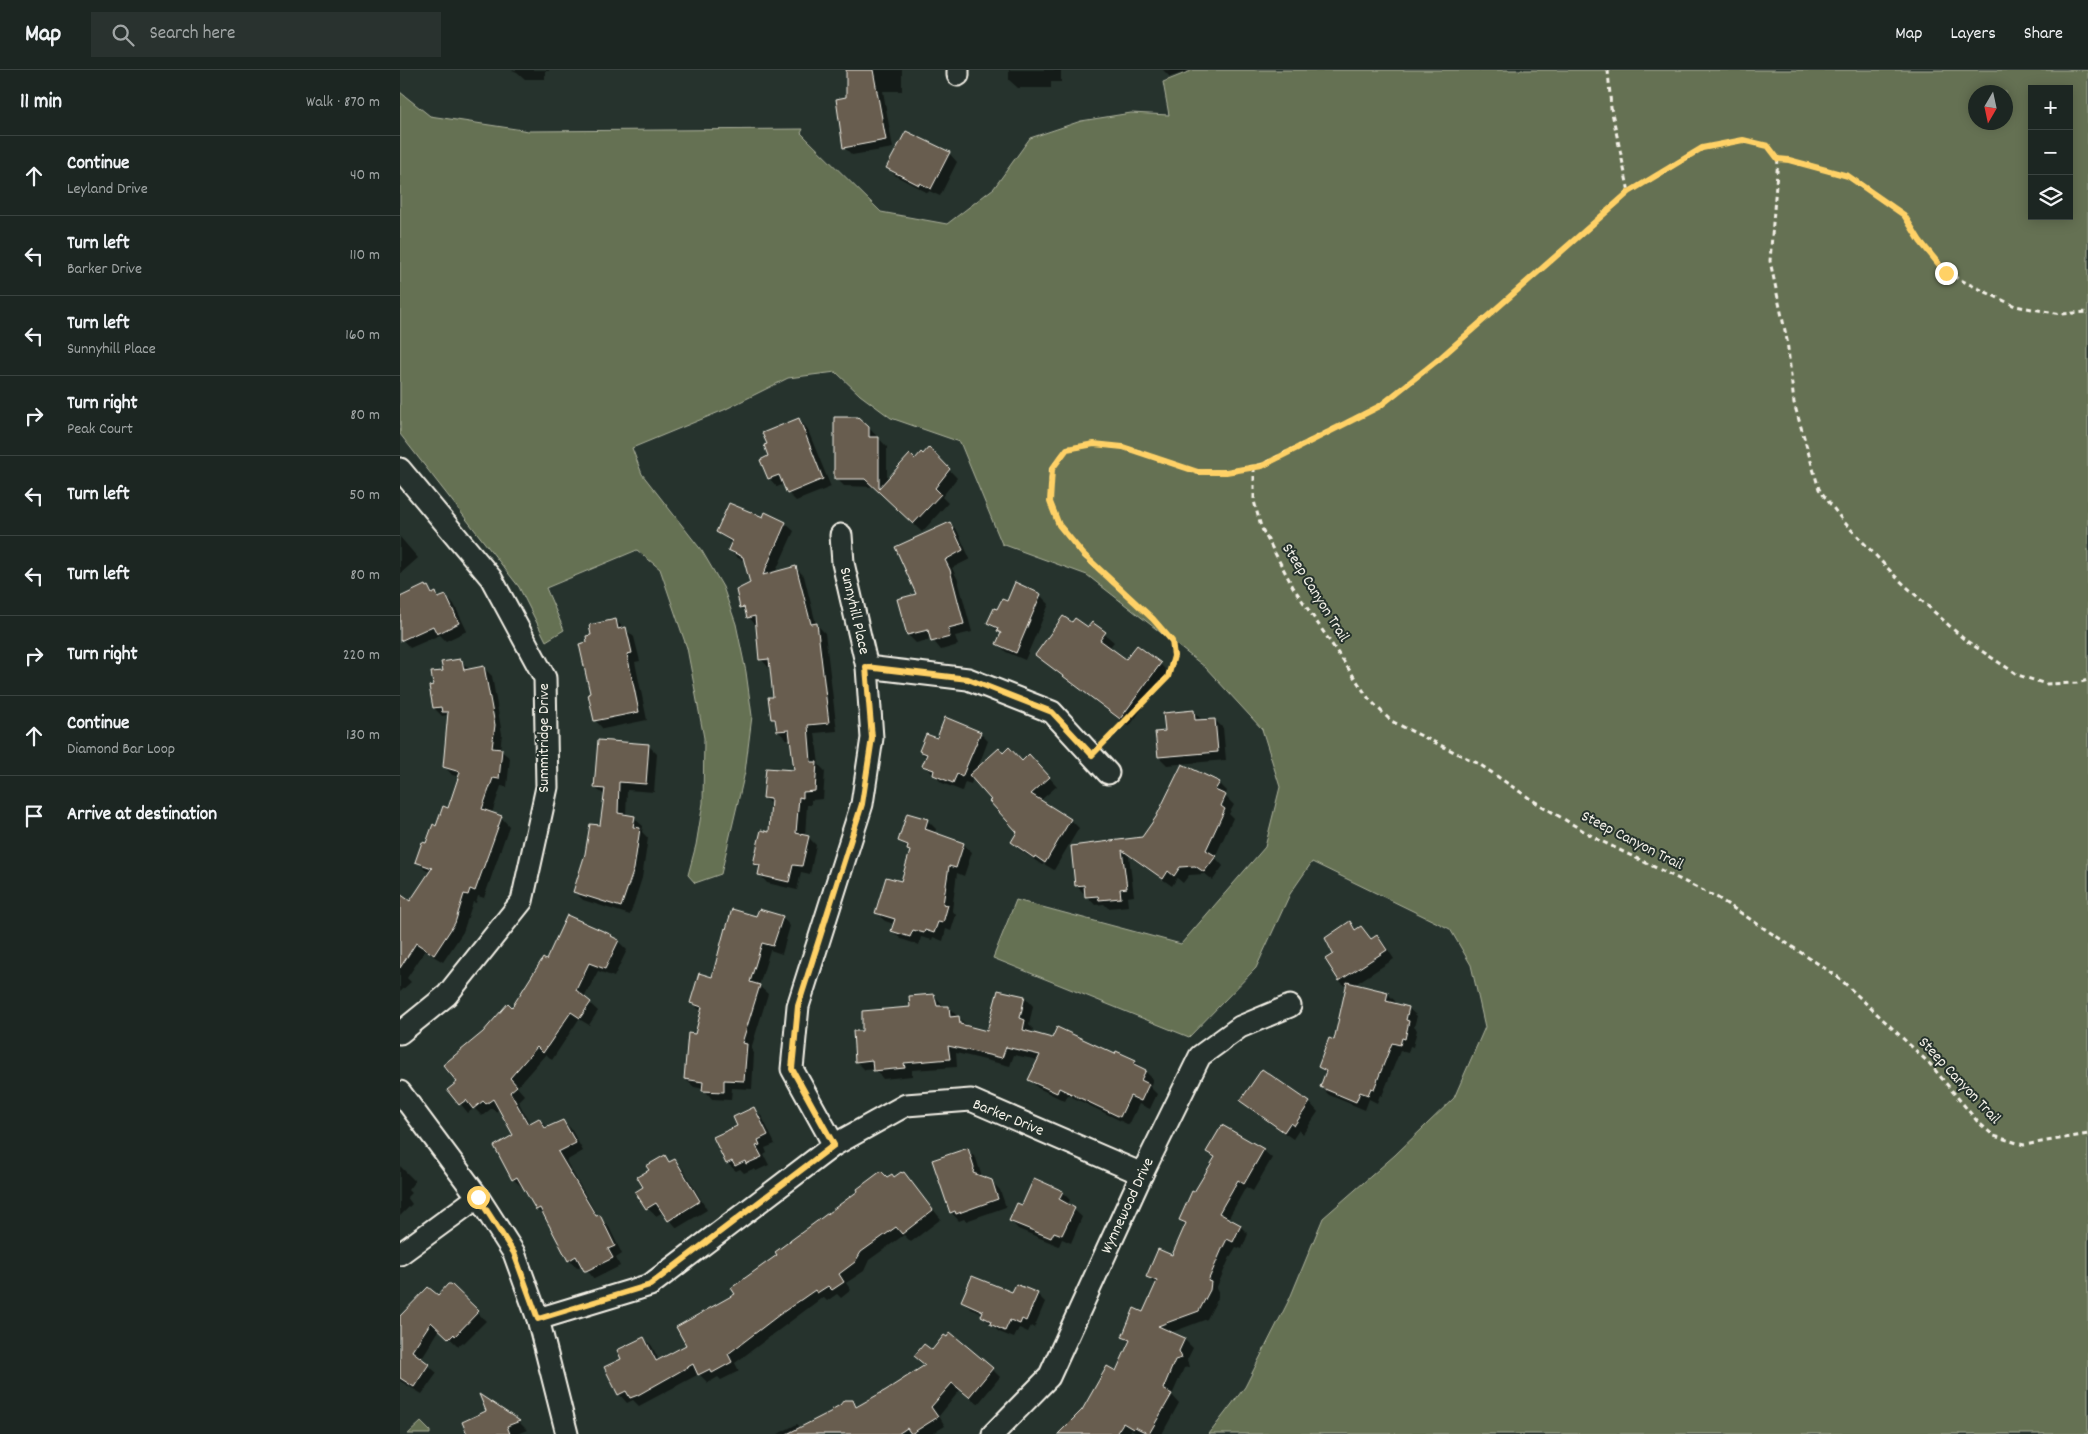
<!DOCTYPE html>
<html lang="en">
<head>
<meta charset="utf-8">
<style>
	:root { --surface:#1c2622; --page:#29322f; --text:#f1f3f6; --muted:#a0a5a5; --line:#3a4340 }
	body { margin:0; font-family:Dekko,sans-serif; background:var(--page); color:var(--text) }
	.controls { position:absolute; right:15px; top:15px; display:grid; overflow:hidden; border-radius:0px; box-shadow:0 2px 12px #0003 }
	.controls button { width:45px; height:45px; display:grid; place-items:center; padding:0; border:0; border-bottom:1px solid var(--line); background:var(--surface); color:var(--text); font:25px sans-serif }
	.compass { position:absolute; left:1568px; top:15px; width:45px; height:45px; border-radius:50%; background:var(--surface); box-shadow:0 2px 12px #0003; rotate:189deg }
	.stop { position:absolute; width:15px; height:15px; margin:-11px; border:4px solid #ffd166; border-radius:50%; background:#fff }
	.stop.end { background:#ffd166; border-color:#fff; box-shadow:0 1px 5px #0008 }
	.list { margin:0; padding:0; list-style:none }
	h2 { display:flex; justify-content:space-between; align-items:center; height:65px; margin:0; padding:0 20px; font-size:21px }
	h2 small { font-size:16px; font-weight:400; color:var(--muted) }
	.list li { display:grid; grid-template-columns:32px 1fr auto; gap:15px; align-items:center; box-sizing:border-box; height:80px; padding:0 20px; border-top:1px solid var(--line) }
	.list b { display:block; font-size:19px; white-space:nowrap }
	.list p { margin:0; font-size:16px; white-space:nowrap; color:var(--muted) }
	.list em { font-size:16px; font-style:normal; color:var(--muted) }
	.icon { flex:none; width:28px; height:28px; fill:none; stroke:currentColor; stroke-width:2; stroke-linecap:round; stroke-linejoin:round }
	.map { position:relative; flex:none; width:1688px; height:1364px; overflow:hidden }
	header { display:flex; align-items:center; gap:30px; box-sizing:border-box; height:70px; padding:0 25px; background:var(--surface); border-bottom:1px solid var(--line) }
	header strong { font-size:24px }
	nav { display:flex; gap:28px; margin-inline-start:auto; font-size:18px }
	.search { width:350px; height:45px; background:var(--page); display:flex; align-items:center; gap:12px; box-sizing:border-box; padding:0 18px; border-radius:0px; color:var(--muted); font-size:19px }
	main { display:flex }
	aside { flex:1; background:var(--surface) }
	.map>svg:first-child { display:block }
</style>
</head>
<body>
<header>
<strong>Map</strong>
<div class="search"><svg class="icon" aria-label="search" viewBox="0 0 24 24"><circle cx="10" cy="10" r="6"/><path d="M15 15l6 6"/></svg>Search here</div>
<nav><a>Map</a><a>Layers</a><a>Share</a></nav>
</header>
<main>
<aside>
<h2>11 min<small>Walk · 870 m</small></h2>
<ul class="list">
<li><svg class="icon" aria-label="ahead" viewBox="0 0 24 24"><path d="M12 20V5M6 11l6-6 6 6"/></svg><div><b>Continue</b><p>Leyland Drive</p></div><em>40 m</em></li>
<li><svg class="icon" aria-label="left" viewBox="0 0 24 24"><path d="M17 20v-9H6M10 6l-5 5 5 5"/></svg><div><b>Turn left</b><p>Barker Drive</p></div><em>110 m</em></li>
<li><svg class="icon" aria-label="left" viewBox="0 0 24 24"><path d="M17 20v-9H6M10 6l-5 5 5 5"/></svg><div><b>Turn left</b><p>Sunnyhill Place</p></div><em>160 m</em></li>
<li><svg class="icon" aria-label="right" viewBox="0 0 24 24"><path d="M7 20v-9h11M14 6l5 5-5 5"/></svg><div><b>Turn right</b><p>Peak Court</p></div><em>80 m</em></li>
<li><svg class="icon" aria-label="left" viewBox="0 0 24 24"><path d="M17 20v-9H6M10 6l-5 5 5 5"/></svg><div><b>Turn left</b></div><em>50 m</em></li>
<li><svg class="icon" aria-label="left" viewBox="0 0 24 24"><path d="M17 20v-9H6M10 6l-5 5 5 5"/></svg><div><b>Turn left</b></div><em>80 m</em></li>
<li><svg class="icon" aria-label="right" viewBox="0 0 24 24"><path d="M7 20v-9h11M14 6l5 5-5 5"/></svg><div><b>Turn right</b></div><em>220 m</em></li>
<li><svg class="icon" aria-label="ahead" viewBox="0 0 24 24"><path d="M12 20V5M6 11l6-6 6 6"/></svg><div><b>Continue</b><p>Diamond Bar Loop</p></div><em>130 m</em></li>
<li><svg class="icon" aria-label="arrive" viewBox="0 0 24 24"><path d="M6 21V4h12l-3 4 3 4H6"/></svg><div><b>Arrive at destination</b></div></li>
</ul>
</aside>
<div class="map">
<svg width="1688" height="1364" viewBox="0 0 1688 1364">
	<rect width="100%" height="100%" fill="#26332d"/>
	<filter id="ink" filterUnits="userSpaceOnUse"><feTurbulence type="fractalNoise" baseFrequency=".02" numOctaves="2"/><feDisplacementMap in="SourceGraphic" scale="10" xChannelSelector="R" yChannelSelector="G"/><feConvolveMatrix kernelMatrix="1 2 1 2 8 2 1 2 1" color-interpolation-filters="sRGB"/></filter>
	<g filter="url(#ink)">
		<g fill="#657152" stroke="#acb19d" fill-rule="evenodd">
			<path d="M793 0H1688V1364H809L845 1317 890 1228 923 1148 995 1085 1054 1028 1085 957 1071 895 1050 859 912 792 890 824 856 898 789 967 593 888 616 830 781 874 865 777 880 717 862 659 805 597 687 505 602 474 560 372 491 348 460 325 436 302 388 308 324 340 232 378 242 404 302 481 323 517 336 554 346 602 352 646 345 702 321 804 295 813 288 805 296 775 303 733 304 668 287 578 260 499 237 480 146 518 164 560 146 571 119 517 0 364V22L30 46 129 61 403 59 401 63 481 142 547 154 594 118 630 68 681 51 731 43 769 45 763 12ZM1632 19H1669V146H1632ZM1576 22H1606V52H1576Z"/>
			<polygon points="21,1352 30,1361 30,1364 8,1364"/>
		</g>
		<g fill="#0007">
			<polygon points="112,0 149,0 149,1 145,1 145,9 125,9 117,2"/>
			<polygon points="445,0 502,0 502,21 483,21 493,78 452,85 444,77 447,28"/>
			<polygon points="609,0 661,0 661,12 651,12 651,18 618,18 609,10"/>
			<polygon points="763,0 793,0 770,7"/>
			<polygon points="549,83 557,92 540,126 529,121 528,123 496,106 488,98"/>
			<polygon points="398,349 407,358 431,417 396,431 388,423 384,414 377,417 369,408 370,387"/>
			<polygon points="469,358 487,377 487,411 537,387 557,408 542,427 548,433 522,462 474,417 444,416 436,408"/>
			<polygon points="364,448 385,453 394,461 375,503 396,498 404,506 416,554 425,563 437,661 415,663 419,695 425,701 423,729 411,730 411,735 407,735 405,766 408,767 416,775 410,804 401,802 397,820 367,813 359,804 360,799 354,794 370,763 372,735 364,728 396,702 391,669 386,669 378,661 377,654 372,648 374,628 371,597 369,598 361,589 357,557 341,537 351,514 345,491 338,488 329,480 332,474 318,462"/>
			<polygon points="550,453 558,462 570,489 552,498 558,510 572,562 555,566 558,575 541,580 532,569 516,573 508,565 518,525"/>
			<polygon points="0,467 18,488 0,504"/>
			<polygon points="28,518 40,528 45,526 54,534 67,561 46,571 40,565 10,578 0,567 0,529"/>
			<polygon points="640,525 649,534 625,590 606,582 598,574 602,565 589,553 598,541 608,533"/>
			<polygon points="215,550 234,567 240,591 235,592 247,650 203,659 195,650 188,573 193,566"/>
			<polygon points="693,554 714,572 709,578 726,591 760,594 768,602 729,657 636,585 689,559"/>
			<polygon points="59,590 71,600 84,598 92,606 102,664 100,680 110,688 107,717 101,716 92,743 101,747 109,756 84,828 78,826 76,833 73,832 63,862 43,892 25,881 7,908 11,912 0,922 0,833 11,833 31,802 25,800 17,791 48,739 60,707 52,705 44,696 49,647 47,645 42,646 34,638 35,616 44,602"/>
			<polygon points="794,642 802,650 815,650 823,658 826,690 767,695 759,687 766,662"/>
			<polygon points="580,663 588,671 577,700 604,684 622,692 637,694 657,716 640,731 671,750 679,758 654,800 644,794 642,795 620,780 612,772 618,762 573,708 571,714 565,712 562,721 542,713 524,695 527,688 520,681 538,670"/>
			<polygon points="248,675 257,684 254,722 227,720 226,746 234,748 243,756 242,762 248,768 242,808 230,845 183,830 174,821 201,757 206,726 195,718"/>
			<polygon points="819,713 827,721 825,726 834,735 829,744 833,748 815,787 823,796 813,810 805,804 789,805 783,813 777,808 772,816 729,786 734,826 727,827 728,836 708,838 704,834 695,835 677,816 672,777 743,768"/>
			<polygon points="507,745 528,751 536,759 535,763 563,774 572,782 564,806 557,803 552,840 556,845 551,861 546,859 543,871 533,867 532,870 521,867 519,875 501,869 492,861 494,854 485,851 476,843 502,813 511,783 500,770"/>
			<polygon points="382,847 390,856 382,884 370,880 359,916 368,924 351,979 354,983 352,1019 332,1018 331,1030 312,1029 304,1019 294,1017 285,1009 302,942 292,933 313,908 357,848"/>
			<polygon points="950,853 957,860 961,858 972,870 977,867 985,875 994,889 954,915 987,923 995,931 995,934 1008,938 1017,946 1014,957 1017,960 1013,977 1010,976 1008,983 1000,981 982,1026 980,1025 977,1033 969,1029 965,1040 929,1025 921,1017 926,1004 919,997 935,972 947,918 940,911 926,889 934,884"/>
			<polygon points="218,871 227,880 214,907 198,901 184,928 198,941 189,955 179,949 152,990 146,984 117,1017 124,1025 118,1031 130,1054 139,1049 147,1057 163,1051 171,1059 183,1081 166,1091 198,1147 208,1155 222,1184 216,1188 220,1196 194,1209 183,1195 177,1198 169,1190 146,1148 137,1140 124,1116 122,1117 113,1109 115,1066 100,1038 96,1042 92,1038 82,1046 74,1038 68,1043 49,1020 58,1013 146,892"/>
			<polygon points="599,921 625,927 633,936 629,955 633,959 632,964 735,991 753,1009 750,1017 757,1024 750,1039 739,1034 729,1055 668,1025 665,1031 638,1018 630,1010 638,990 614,985 610,996 556,983 557,997 512,1000 512,1006 483,1009 475,999 465,1000 457,992 463,962 534,925 542,934 543,937 548,937 567,956 588,962"/>
			<polygon points="863,1001 910,1033 918,1042 903,1064 899,1060 893,1069 850,1039 842,1031"/>
			<polygon points="354,1039 362,1047 375,1074 365,1078 367,1083 364,1085 369,1095 356,1101 353,1099 344,1103 340,1099 336,1101 327,1093 339,1056"/>
			<polygon points="567,1080 576,1088 582,1107 591,1111 600,1120 606,1137 566,1151 564,1149 559,1151 551,1142"/>
			<polygon points="863,1080 872,1088 853,1121 846,1117 828,1149 840,1156 848,1164 842,1179 836,1177 830,1187 816,1219 818,1221 818,1228 807,1249 770,1263 784,1269 793,1278 787,1290 789,1297 784,1298 772,1325 779,1333 762,1364 738,1364 731,1360 729,1364 721,1364 692,1348 717,1303 730,1273 723,1267 743,1244 756,1215 748,1207 773,1187 786,1156 780,1150 815,1089 808,1082"/>
			<polygon points="264,1086 271,1093 275,1090 283,1099 307,1140 277,1158 263,1142 256,1146 247,1138 245,1118 251,1100"/>
			<polygon points="0,1096 15,1111 8,1120 11,1123 7,1127 12,1134 0,1146"/>
			<polygon points="504,1104 541,1149 511,1172 504,1165 469,1190 464,1201 446,1213 451,1220 441,1228 437,1224 427,1231 423,1227 335,1293 339,1301 321,1310 318,1307 308,1313 299,1304 239,1336 233,1330 227,1333 219,1324 223,1289 244,1268 252,1276 259,1291 288,1275 337,1225 487,1109 495,1109"/>
			<polygon points="662,1122 670,1130 668,1134 682,1147 671,1173 662,1169 659,1176 618,1159 610,1150 622,1137"/>
			<polygon points="50,1216 86,1251 64,1273 63,1272 58,1276 40,1259 21,1289 37,1303 22,1324 0,1311 0,1252 38,1227"/>
			<polygon points="613,1223 637,1224 645,1232 634,1258 631,1256 628,1262 619,1258 614,1268 599,1262 582,1246 583,1244 571,1239 562,1230"/>
			<polygon points="532,1281 592,1299 600,1307 578,1334 560,1320 539,1346 545,1356 532,1364 378,1364 397,1354 401,1358 452,1332 458,1337 526,1296"/>
			<polygon points="82,1328 119,1352 127,1360 117,1364 82,1364 88,1342"/>
		</g>
		<g fill="#675d50" stroke="#f4f1e8">
			<polygon points="446,0 473,0 486,70 443,78 436,29 446,27"/>
			<polygon points="506,61 550,82 531,119 520,113 519,115 486,98"/>
			<polygon points="434,347 458,347 469,357 469,367 479,367 479,418 510,384 515,389 521,382 523,384 529,377 550,399 535,418 541,424 513,454 465,409 434,409"/>
			<polygon points="399,348 423,409 387,424 379,405 368,409 360,390 368,386 364,375 367,374 362,363"/>
			<polygon points="329,433 363,447 365,442 386,452 363,505 396,496 411,554 417,553 429,653 408,655 411,692 417,692 415,721 403,722 403,728 399,727 396,763 409,766 402,796 393,795 389,812 358,805 360,795 353,794 361,760 369,762 371,729 363,728 366,698 394,700 389,660 377,661 375,649 371,649 368,627 373,627 369,589 359,590 355,546 347,548 344,537 340,538 336,520 350,513 343,487 328,480 332,471 316,462"/>
			<polygon points="550,452 563,480 545,490 550,500 564,554 548,558 550,567 531,572 528,560 507,565 497,529 516,524 495,477"/>
			<polygon points="615,512 641,524 616,583 596,574 601,563 597,561 598,558 587,553 594,538 597,539 602,529 607,531"/>
			<polygon points="25,515 26,517 28,516 32,524 36,522 38,528 46,525 59,553 37,564 33,556 0,571 0,527"/>
			<polygon points="663,546 672,552 675,548 688,557 692,552 706,562 700,570 726,589 737,575 761,593 720,649 635,585"/>
			<polygon points="216,549 218,559 226,557 232,583 227,584 239,642 194,651 188,624 190,623 179,574 187,572 186,566 191,565 189,555"/>
			<polygon points="60,589 60,591 62,590 64,600 84,596 95,655 92,678 102,679 99,709 93,708 82,739 102,746 75,821 70,819 68,825 64,824 55,853 34,885 16,873 0,898 0,824 10,831 32,798 15,792 22,772 26,773 33,754 36,756 43,736 48,738 60,702 43,697 48,642 42,642 41,637 33,638 29,616 33,615 31,602 43,601 41,592"/>
			<polygon points="794,640 795,650 815,649 818,682 758,687 755,662 765,661 763,643"/>
			<polygon points="545,647 581,662 562,707 557,704 553,713 533,705 534,700 522,696 527,684 519,681 526,664 537,668"/>
			<polygon points="198,670 249,674 246,714 219,712 218,743 235,746 233,757 240,758 234,799 221,837 173,822 185,784 190,754 200,755 205,719 194,718"/>
			<polygon points="609,677 622,691 629,684 650,707 631,724 671,749 645,793 635,786 634,788 611,772 617,762 589,731 591,730 569,705 599,678 603,683"/>
			<polygon points="782,694 820,712 815,720 826,725 821,736 825,739 806,780 816,786 804,802 795,796 780,797 774,806 768,801 763,809 722,780 727,818 720,819 721,828 699,830 698,826 685,827 684,815 675,816 671,776 742,767 756,747"/>
			<polygon points="507,743 528,749 525,759 564,773 556,798 549,796 543,834 548,835 543,853 538,852 534,863 525,860 524,863 513,860 510,867 491,861 495,849 475,843 486,807 501,811 510,781 507,780 508,775 498,771"/>
			<polygon points="332,839 356,846 359,839 383,846 373,876 362,873 350,912 360,915 342,973 347,974 344,1011 324,1010 324,1022 302,1021 303,1012 284,1009 288,963 295,964 302,937 290,933 299,903 312,907 325,858 326,859"/>
			<polygon points="167,845 212,865 211,866 219,870 205,899 189,893 176,920 191,932 180,948 171,942 143,983 137,977 110,1008 117,1016 110,1022 128,1054 139,1048 145,1058 163,1050 176,1073 158,1082 196,1146 200,1145 215,1176 208,1179 213,1188 186,1201 184,1201 176,1186 168,1191 140,1138 136,1140 117,1107 112,1110 94,1076 113,1065 93,1029 86,1034 83,1031 73,1039 66,1030 59,1035 47,1020 57,1012 43,995 83,962 108,933 112,937 143,888 146,890"/>
			<polygon points="950,851 955,860 961,856 971,869 977,865 987,880 939,911 925,889 933,884 925,868"/>
			<polygon points="947,912 988,922 986,931 1009,937 1006,950 1009,951 1005,969 1002,968 1000,975 992,973 974,1019 971,1018 968,1025 960,1022 956,1032 920,1017 926,1001 918,997 929,968 934,970"/>
			<polygon points="598,920 625,926 620,948 625,950 623,960 652,968 657,957 715,984 716,981 736,990 734,994 746,1000 741,1010 749,1014 741,1031 730,1026 720,1047 659,1018 657,1023 628,1010 640,985 606,977 602,988 548,976 550,989 504,993 505,998 473,1001 472,990 455,992 453,961 462,961 462,941 510,937 509,926 534,924 537,936 549,936 550,947 559,946 560,954 587,961"/>
			<polygon points="862,999 910,1032 894,1056 890,1053 884,1062 840,1031"/>
			<polygon points="354,1037 368,1065 358,1070 360,1075 356,1076 362,1087 346,1094 345,1091 335,1096 332,1091 326,1094 313,1067 337,1056 333,1047"/>
			<polygon points="822,1055 864,1079 844,1114 838,1110 819,1143 841,1155 833,1172 827,1169 822,1179 808,1211 811,1212 810,1220 799,1241 758,1256 785,1268 779,1281 782,1288 775,1290 763,1319 772,1324 749,1364 735,1357 733,1359 723,1353 716,1364 658,1364 682,1340 707,1296 716,1301 730,1270 722,1267 734,1238 743,1242 757,1211 746,1207 758,1179 772,1185 786,1153 779,1150 792,1121 794,1122 815,1087 806,1082"/>
			<polygon points="568,1078 574,1097 573,1103 592,1110 598,1129 556,1144 555,1141 550,1143 532,1090"/>
			<polygon points="265,1085 269,1092 275,1089 300,1131 268,1151 256,1133 246,1139 235,1122 243,1117 237,1107 249,1100 246,1096"/>
			<polygon points="481,1101 487,1107 492,1104 494,1107 501,1102 502,1103 504,1102 533,1140 502,1164 496,1157 461,1182 455,1192 439,1204 444,1212 432,1220 428,1216 417,1223 415,1220 379,1245 328,1284 332,1292 312,1303 310,1299 298,1305 293,1294 238,1325 230,1328 226,1321 218,1325 204,1297 221,1289 217,1280 244,1267 256,1291 286,1275 276,1257 335,1224 331,1218 377,1185 375,1182 458,1121 457,1119"/>
			<polygon points="634,1108 663,1121 659,1129 675,1138 662,1165 654,1162 651,1168 609,1151 617,1133 622,1135"/>
			<polygon points="572,1206 612,1222 616,1214 638,1223 626,1251 622,1249 620,1254 610,1250 605,1261 590,1254 591,1251 581,1246 583,1241 561,1231"/>
			<polygon points="48,1214 51,1214 79,1241 55,1266 54,1264 49,1269 31,1252 12,1281 29,1294 14,1317 0,1308 0,1246 28,1217 38,1225"/>
			<polygon points="550,1262 593,1298 569,1327 552,1313 531,1337 538,1347 511,1364 507,1358 498,1364 387,1364 432,1341 431,1340 440,1335 444,1330 453,1330 456,1337 486,1320 525,1295 514,1286 524,1274 532,1280 544,1265 547,1267"/>
			<polygon points="79,1324 120,1351 107,1356 110,1364 67,1364 62,1352 86,1341"/>
		</g>
		<g fill="none" stroke-linecap="round" stroke-linejoin="round">
			<g stroke="#f4f1e8" stroke-width="25">
				<g id="minor">
					<polyline points="558,0 558,5"/>
					<polyline points="0,399 91,508 145,608 147,717 122,831 47,925 0,963"/>
					<polyline points="467,597 568,609 652,642 708,703"/>
					<polyline points="0,1022 78,1127 114,1183 138,1249 167,1364"/>
					<polyline points="434,1075 392,999 398,936 462,734 472,668 467,597 443,493 441,465"/>
					<polyline points="0,1184 78,1127"/>
					<polyline points="138,1249 250,1215 434,1075 506,1035 571,1030 742,1104"/>
					<polyline points="593,1364 649,1307 742,1104 800,986 840,957 890,936"/>
				</g>
			</g>
			<g stroke="#f4f1e8" stroke-width="3" stroke-dasharray="5 4" stroke-linecap="butt">
				<polyline points="1208,0 1211,38 1229,122 1302,78 1343,70 1368,76 1378,89 1389,90 1448,106 1504,145 1520,171 1546,203 1615,236 1661,244 1688,242"/>
				<polyline points="1378,89 1370,191 1387,270 1394,333 1419,419 1443,451 1497,508 1565,570 1618,605 1646,614 1677,613 1688,610"/>
				<polyline points="854,397 854,431 861,457 893,517 969,629 991,651 1079,694 1132,730 1197,769 1318,828 1438,907 1530,994 1577,1051 1594,1066 1624,1075 1688,1064"/>
				<polyline points="707,671 767,607 774,586 772,571 753,549 683,485 659,455 650,432 651,399 667,379 693,374 723,377 798,402 826,402 861,395 980,336 1039,289 1229,122"/>
			</g>
			<use href="#minor" stroke="#26332d" stroke-width="21"/>
		</g>
	</g>
	<g fill="none" stroke-linecap="round" stroke-linejoin="round" filter="url(#ink)">
		<polyline stroke="#ffd166" stroke-width="6" points="78,1127 114,1183 138,1249 250,1215 434,1075 392,999 398,936 462,734 472,668 466,597 568,609 652,642 692,685 768,607 774,586 772,571 753,549 683,484 659,455 650,432 652,399 667,379 694,374 723,377 798,402 826,402 862,396 980,336 1039,289 1229,122 1302,78 1343,70 1368,76 1378,89 1389,90 1448,106 1504,145 1520,171 1546,203"/>
	</g>
	<g text-anchor="middle" dominant-baseline="central" stroke-width="4" stroke-linejoin="round" paint-order="stroke">
		<g font-size="16" fill="#f4f1e8" stroke="#26332d">
			<text transform="translate(915 523) rotate(58)">Steep Canyon Trail</text>
			<text transform="translate(454 541) rotate(77)">Sunnyhill Place</text>
			<text transform="translate(144 668) rotate(-90)">Summitridge Drive</text>
			<text transform="translate(1232 771) rotate(27)">Steep Canyon Trail</text>
			<text transform="translate(1559 1011) rotate(47)">Steep Canyon Trail</text>
			<text transform="translate(608 1048) rotate(22)">Barker Drive</text>
			<text transform="translate(728 1136) rotate(-65)">Wynnewood Drive</text>
		</g>
	</g>
</svg>
<div class="controls">
<button>+</button>
<button>−</button>
<button><svg class="icon" aria-label="layers" viewBox="0 0 24 24"><path d="M12 4l9 5-9 5-9-5zM3 14l9 5 9-5"/></svg></button>
</div>
<svg class="compass" viewBox="-18 -18 36 36"><path d="M0-13l5 13h-10z" fill="#e53935"/><path d="M0 13l5-13h-10z" fill="#a0a5a5"/></svg>
<div class="stop" style="left:78px;top:1127px"></div>
<div class="stop end" style="left:1546px;top:203px"></div>
</div>
</main>
</body>
</html>
